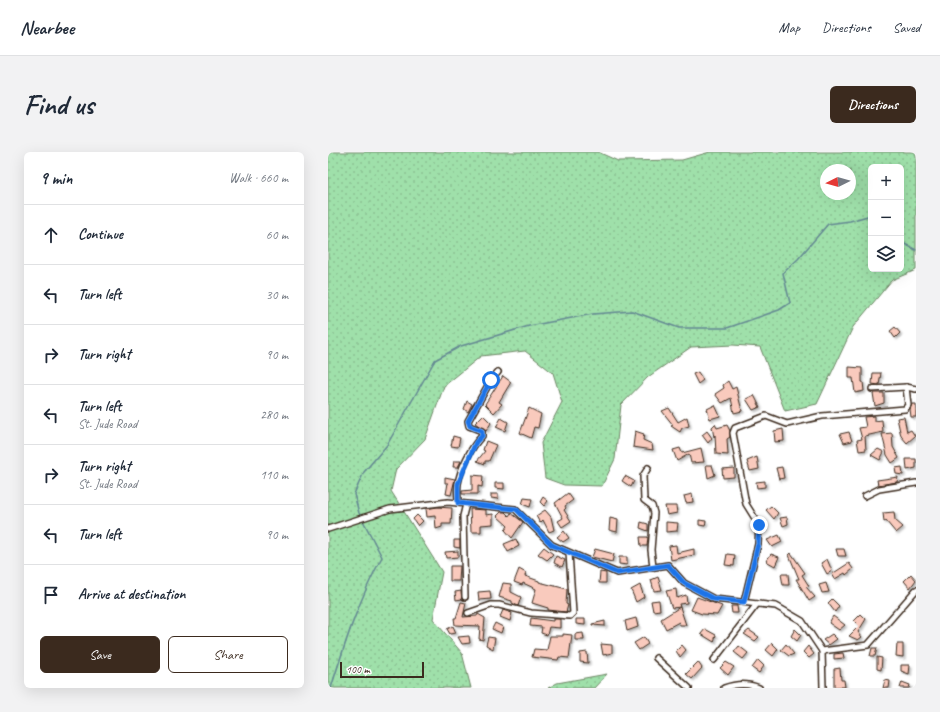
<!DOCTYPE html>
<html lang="en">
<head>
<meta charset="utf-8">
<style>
	:root { --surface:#fff; --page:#f2f2f3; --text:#1f2937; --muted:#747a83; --line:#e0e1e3; --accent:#3b2a1e }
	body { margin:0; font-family:Caveat,sans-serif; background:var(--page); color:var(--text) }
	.controls { position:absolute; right:12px; top:12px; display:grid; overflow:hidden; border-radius:6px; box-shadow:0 4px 16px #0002 }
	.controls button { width:36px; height:36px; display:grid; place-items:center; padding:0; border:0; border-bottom:1px solid var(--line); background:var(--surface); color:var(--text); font:20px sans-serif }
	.compass { position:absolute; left:492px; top:12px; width:36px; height:36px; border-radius:50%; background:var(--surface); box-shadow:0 4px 16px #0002; rotate:265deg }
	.scale { position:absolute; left:12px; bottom:10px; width:84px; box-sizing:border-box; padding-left:4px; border:2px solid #3b2a1e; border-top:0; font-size:11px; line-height:14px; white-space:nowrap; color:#3b2a1e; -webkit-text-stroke:3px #fff; paint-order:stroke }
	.stop { position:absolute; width:12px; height:12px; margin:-9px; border:3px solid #1a73e8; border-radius:50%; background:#fff }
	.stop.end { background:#1a73e8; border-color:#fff; box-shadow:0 1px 4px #0008 }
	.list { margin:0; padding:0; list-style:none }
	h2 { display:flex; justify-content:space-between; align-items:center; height:52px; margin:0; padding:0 16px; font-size:17px }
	h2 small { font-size:13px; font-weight:400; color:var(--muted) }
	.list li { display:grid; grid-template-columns:26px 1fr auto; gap:12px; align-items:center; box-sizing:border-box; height:60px; padding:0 16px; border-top:1px solid var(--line) }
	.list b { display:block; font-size:15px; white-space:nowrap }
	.list p { margin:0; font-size:13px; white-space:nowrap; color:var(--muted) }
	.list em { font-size:13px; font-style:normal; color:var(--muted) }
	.actions { display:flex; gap:8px; padding:12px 16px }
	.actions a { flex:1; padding:9px 0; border:1px solid var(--accent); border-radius:6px; text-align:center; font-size:14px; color:var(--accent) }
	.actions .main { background:var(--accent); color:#fff }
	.icon { flex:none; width:22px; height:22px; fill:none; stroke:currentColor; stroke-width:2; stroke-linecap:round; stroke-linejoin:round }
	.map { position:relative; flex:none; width:588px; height:536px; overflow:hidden; border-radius:6px }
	header { display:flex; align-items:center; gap:24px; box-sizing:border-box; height:56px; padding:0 20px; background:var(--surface); border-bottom:1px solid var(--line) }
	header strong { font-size:19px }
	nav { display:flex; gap:22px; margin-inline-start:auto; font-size:14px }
	.intro { display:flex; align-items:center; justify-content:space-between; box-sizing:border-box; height:96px; padding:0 24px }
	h1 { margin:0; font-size:28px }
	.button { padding:10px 18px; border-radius:6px; background:var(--accent); color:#fff; font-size:14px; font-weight:700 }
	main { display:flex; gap:24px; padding:0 24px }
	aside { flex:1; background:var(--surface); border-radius:6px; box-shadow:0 4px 16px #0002 }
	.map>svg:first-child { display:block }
</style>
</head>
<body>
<header>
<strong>Nearbee</strong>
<nav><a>Map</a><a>Directions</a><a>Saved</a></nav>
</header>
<div class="intro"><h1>Find us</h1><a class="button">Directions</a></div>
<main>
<aside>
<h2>9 min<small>Walk · 660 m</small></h2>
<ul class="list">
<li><svg class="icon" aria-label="ahead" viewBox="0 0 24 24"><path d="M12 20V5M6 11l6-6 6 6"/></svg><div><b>Continue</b></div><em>60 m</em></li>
<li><svg class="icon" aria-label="left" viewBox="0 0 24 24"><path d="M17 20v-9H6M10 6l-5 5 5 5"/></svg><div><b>Turn left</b></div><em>30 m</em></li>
<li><svg class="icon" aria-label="right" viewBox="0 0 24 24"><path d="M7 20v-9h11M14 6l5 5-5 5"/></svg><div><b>Turn right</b></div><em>90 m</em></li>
<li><svg class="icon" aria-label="left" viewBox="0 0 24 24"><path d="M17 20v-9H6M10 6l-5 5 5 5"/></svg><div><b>Turn left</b><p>St. Jude Road</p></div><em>280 m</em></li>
<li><svg class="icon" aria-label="right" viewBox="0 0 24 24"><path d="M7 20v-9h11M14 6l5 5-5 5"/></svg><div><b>Turn right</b><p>St. Jude Road</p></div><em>110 m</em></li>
<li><svg class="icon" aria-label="left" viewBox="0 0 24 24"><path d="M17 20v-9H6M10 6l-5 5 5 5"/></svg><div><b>Turn left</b></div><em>90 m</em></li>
<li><svg class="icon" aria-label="arrive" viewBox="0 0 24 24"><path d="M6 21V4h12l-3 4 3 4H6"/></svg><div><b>Arrive at destination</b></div></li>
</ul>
<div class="actions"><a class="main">Save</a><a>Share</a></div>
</aside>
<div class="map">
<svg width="588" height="536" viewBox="0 0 588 536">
	<defs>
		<pattern id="grass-dots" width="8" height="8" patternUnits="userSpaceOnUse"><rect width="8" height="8" fill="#9fe0aa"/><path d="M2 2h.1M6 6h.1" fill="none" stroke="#8ac092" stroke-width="1.8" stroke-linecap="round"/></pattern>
		<filter id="shadow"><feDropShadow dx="2" dy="2" stdDeviation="1" flood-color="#0004"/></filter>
	</defs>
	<rect width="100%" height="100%" fill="#fff"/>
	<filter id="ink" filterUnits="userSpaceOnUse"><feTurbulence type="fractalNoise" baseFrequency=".025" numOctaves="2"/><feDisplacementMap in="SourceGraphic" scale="8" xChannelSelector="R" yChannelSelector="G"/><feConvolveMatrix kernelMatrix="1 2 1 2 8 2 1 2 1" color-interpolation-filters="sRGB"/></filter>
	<g filter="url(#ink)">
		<g fill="url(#grass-dots)" stroke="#6d8564" fill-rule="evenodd">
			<path d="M0 0H270L290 9 354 8 382 0H588V118L564 128 525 175 489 252 457 259 432 195 405 193 363 195 320 225 293 253 287 307 274 334 236 333 217 326 213 291 234 250 225 221 197 199 153 204 116 234 97 287 68 317 63 339 114 420 105 467 134 501 143 536H0ZM543 15H573V117H543ZM498 18H522V42H498Z"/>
			<polygon points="279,522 266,536 220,536 229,531"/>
		</g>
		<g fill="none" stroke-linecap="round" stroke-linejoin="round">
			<g stroke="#638792" stroke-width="1.5">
				<polyline points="573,90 588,98"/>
				<path d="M3 536C17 491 31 447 54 405L31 361 26 342 36 320 59 293 107 208 133 194 201 174 265 162 304 159 351 176H399L451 158 462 151 455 121 470 107 500 72 522 69 543 63"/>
			</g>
		</g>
		<g fill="#f9cabd" stroke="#3b2a1e" filter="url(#shadow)">
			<polygon points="567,175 572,181 567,186 562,179"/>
			<polygon points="521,215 534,216 534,230 535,230 536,239 527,241 525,226 521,226"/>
			<polygon points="370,220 375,228 370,232 365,222"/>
			<polygon points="545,221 553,221 551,233 544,232"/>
			<polygon points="175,224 183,230 171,250 174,252 166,261 157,252"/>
			<polygon points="400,229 404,237 408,235 414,259 406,261 403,246 394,251 387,242 396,236 395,233"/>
			<polygon points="545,241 556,241 556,251 547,254"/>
			<polygon points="426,243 432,255 425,258 418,247"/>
			<polygon points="139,249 144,252 140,260 136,257"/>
			<polygon points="584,252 588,252 588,265 583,265 582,257"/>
			<polygon points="387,253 392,264 382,267 379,257"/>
			<polygon points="201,256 213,262 210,276 206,275 203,286 192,281"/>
			<polygon points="341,256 350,270 359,265 361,274 354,276 352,280 343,274 345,273 334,259"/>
			<polygon points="155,263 163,271 158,279 147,271"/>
			<polygon points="546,264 546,269 554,268 555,280 537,284 538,298 531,299 529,288 534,287 531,276 538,275 536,265"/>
			<polygon points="576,265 579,280 583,278 587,284 579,291 573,284 569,266"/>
			<polygon points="173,266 180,270 177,279 168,275"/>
			<polygon points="387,272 389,276 399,273 402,279 402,285 399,287 400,303 388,302 387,283 386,285 384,275"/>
			<polygon points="455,277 456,289 447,290 446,279"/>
			<polygon points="307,279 316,282 315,288 324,292 325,298 305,295"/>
			<polygon points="379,279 384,286 380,291 374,283"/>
			<polygon points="521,280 524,289 516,291 512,282"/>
			<polygon points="564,281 565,295 571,306 564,311 559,303 554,282"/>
			<polygon points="125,284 132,286 130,295 123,294"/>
			<polygon points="158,289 168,293 161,309 157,309 157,312 149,309 157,299 155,298"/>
			<polygon points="352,296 354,301 373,296 376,310 363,311 361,302 349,309 345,298"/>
			<polygon points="550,297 556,300 552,308 543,303"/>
			<polygon points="429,305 431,317 422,319 419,309"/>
			<polygon points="578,307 588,307 588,316 579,318"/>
			<polygon points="126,309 133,309 130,315 125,315"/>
			<polygon points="378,313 384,313 387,323 380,326"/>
			<polygon points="454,315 456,326 451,327 448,316"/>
			<polygon points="574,315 575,323 568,322 567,316"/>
			<polygon points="406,316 406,325 395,326 394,317"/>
			<polygon points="144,323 155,324 154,335 150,334 150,342 134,342 134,339 144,338"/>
			<polygon points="297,324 306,329 303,335 294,329"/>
			<polygon points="117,325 127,327 123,343 118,342 120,331 117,331"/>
			<polygon points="570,325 569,330 550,333 549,328"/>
			<polygon points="437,329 437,335 429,336 428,330"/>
			<polygon points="167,331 176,331 176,337 167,336"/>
			<polygon points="240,341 245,348 237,354 238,356 236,358 243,369 234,375 230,369 235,366 227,351"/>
			<polygon points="163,342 170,342 170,347 163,346"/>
			<polygon points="364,342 365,350 358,351 356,344"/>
			<polygon points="215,345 220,349 216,354 212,350"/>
			<polygon points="196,346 204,347 202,355 194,352"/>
			<polygon points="337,354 348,354 349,361 339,363"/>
			<polygon points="443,354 450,361 446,367 438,358"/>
			<polygon points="109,355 124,356 123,372 114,372 114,375 108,377 107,364 99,365 98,357"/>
			<polygon points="142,357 158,358 158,363 165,362 165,372 153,373 153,380 143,380"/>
			<polygon points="217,358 223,365 226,378 221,380 215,368 212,371 208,364"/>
			<polygon points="173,360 177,360 181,364 183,361 195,370 184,386 177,378 180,374 169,364"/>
			<polygon points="566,360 567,368 575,375 568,381 558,369 556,370 555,361"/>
			<polygon points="89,363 95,369 90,374 85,367"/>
			<polygon points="459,365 460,372 455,374 452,366"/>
			<polygon points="282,366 290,368 289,380 281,378"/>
			<polygon points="371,368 378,369 377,374 371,373"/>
			<polygon points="313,370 320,372 320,379 312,376"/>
			<polygon points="338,370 350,371 349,379 338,380"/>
			<polygon points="236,379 241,386 235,390 229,385"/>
			<polygon points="451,383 454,390 444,395 439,388"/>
			<polygon points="312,385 320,385 319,394 313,394"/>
			<polygon points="188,387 191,394 180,400 176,392"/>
			<polygon points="126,388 132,388 132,396 126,395"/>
			<polygon points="348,393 349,401 366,397 366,403 343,408 341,394"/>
			<polygon points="216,395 225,402 219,408 210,402"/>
			<polygon points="267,397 286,402 284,410 264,405"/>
			<polygon points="508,397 516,397 518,404 510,404"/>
			<polygon points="130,399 130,405 118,406 117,400"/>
			<polygon points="463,401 477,421 474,423 481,434 478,435 487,445 481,449 468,427 471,427 461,403"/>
			<polygon points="399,402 407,403 406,414 397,413"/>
			<polygon points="443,402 451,405 447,414 438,409"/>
			<polygon points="228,404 237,408 234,415 226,411"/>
			<polygon points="291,405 299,405 299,413 291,412"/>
			<polygon points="499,407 504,419 499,422 493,411"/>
			<polygon points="521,411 525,417 518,423 517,421 507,427 504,422"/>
			<polygon points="122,414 132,414 131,429 122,429"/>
			<polygon points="191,417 198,421 197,424 211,429 211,430 239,437 238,452 240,453 238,460 220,458 220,456 204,451 208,437 195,431 194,433 186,430"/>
			<polygon points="272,420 278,421 278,431 271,431"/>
			<polygon points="453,422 460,422 461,433 455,433"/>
			<polygon points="583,422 588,428 582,436 576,429"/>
			<polygon points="330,425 334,438 326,439 323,428"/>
			<polygon points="175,431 183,432 183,440 193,445 190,454 184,451 184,449 171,445"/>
			<polygon points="498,431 501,440 494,441 491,433"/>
			<polygon points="312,433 316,445 308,450 303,438"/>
			<polygon points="348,437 349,446 358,443 359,451 351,452 352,455 344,456 338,439"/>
			<polygon points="133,439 134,447 128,448 127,440"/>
			<polygon points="162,439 163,447 151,448 150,440"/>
			<polygon points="369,445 394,454 389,463 374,462 363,458"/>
			<polygon points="504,447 511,454 507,460 500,451"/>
			<polygon points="331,448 332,458 325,459 323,449"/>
			<polygon points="133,450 138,451 135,465 149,464 150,462 157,466 155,488 151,487 152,474 127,473 126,466 128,466"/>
			<polygon points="403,454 409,454 410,461 404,461"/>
			<polygon points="352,455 358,473 352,473 351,470 338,477 333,467"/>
			<polygon points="175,458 184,461 182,469 172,465"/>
			<polygon points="533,462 538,467 530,480 534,485 530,488 521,484 531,474 526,469"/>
			<polygon points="505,464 517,473 511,478 501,471"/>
			<polygon points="203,466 225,469 225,467 232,467 232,476 221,475 219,483 213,481 214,475 202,474"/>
			<polygon points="308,466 310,475 299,479 297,469"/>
			<polygon points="248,467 257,467 257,473 248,472"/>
			<polygon points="277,469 277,474 264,473 264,472"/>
			<polygon points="167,471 175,475 173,481 164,477"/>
			<polygon points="125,474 128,481 122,482 119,477"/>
			<polygon points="377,477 388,483 386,490 373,482"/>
			<polygon points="467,477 473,483 469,489 463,484"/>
			<polygon points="421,478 431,485 427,489 416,482"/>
			<polygon points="255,481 256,488 247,488 247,482"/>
			<polygon points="235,482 244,483 241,506 231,505 230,508 204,505 206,497 219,498 222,484 235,484"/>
			<polygon points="504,482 509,487 501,493 495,488"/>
			<polygon points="141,484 142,491 134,492 130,485"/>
			<polygon points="160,485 167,486 165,497 158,493"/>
			<polygon points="316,485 320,492 311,498 306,491"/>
			<polygon points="444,491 450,497 445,504 438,498"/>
			<polygon points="273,492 284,493 284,501 275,503"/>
			<polygon points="458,492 466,502 461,504 453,498"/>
			<polygon points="569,492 575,492 575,505 568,504"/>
			<polygon points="354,493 358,498 352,505 348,499"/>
			<polygon points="411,494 420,501 415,507 406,500"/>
			<polygon points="480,494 486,502 481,506 475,500"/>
			<polygon points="544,496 549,496 547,504 542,504"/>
			<polygon points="259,500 260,511 252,510 252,501"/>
			<polygon points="515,501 516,506 506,507 506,502"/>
			<polygon points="549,505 554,506 553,518 549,517"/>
			<polygon points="430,508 436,514 431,521 424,516"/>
			<polygon points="370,510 374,516 364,527 358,522"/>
			<polygon points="398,510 406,515 400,523 392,516"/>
			<polygon points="573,513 582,513 581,522 573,519"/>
			<polygon points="512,516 513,528 516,528 517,535 506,535 506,517"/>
			<polygon points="557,528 562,529 561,536 555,536"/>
			<polygon points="574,530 582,533 581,536 572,536"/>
		</g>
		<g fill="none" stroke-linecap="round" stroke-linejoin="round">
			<g stroke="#3b2a1e" stroke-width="8">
				<g id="minor">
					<polyline points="544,237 578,235 588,237"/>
					<polyline points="320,316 315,324 316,348 324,354 326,361 323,398 325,415"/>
					<polyline points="537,344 551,337 588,331"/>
					<path d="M130 351C130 345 129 338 130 332 132 317 143 295 154 284V279L141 274 140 269 163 228 170 220"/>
					<polyline points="0,377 62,357 120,350 187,357 224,393 289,421 340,413 356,431 386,447 448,454 474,469 494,499 495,536"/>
					<polyline points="137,445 135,364 138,352"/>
					<polyline points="416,450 430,392 431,373 418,352 405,281 407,276 438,264 459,272 494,264 577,257 580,253 578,235"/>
					<polyline points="140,461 163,453 171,453 203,461 242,464 245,461 241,401"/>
					<polyline points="494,499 540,493 588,438"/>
					<polyline points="328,506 361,536"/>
					<polyline points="386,508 429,452"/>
					<path d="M396 536C407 532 420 531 431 536"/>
				</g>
			</g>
			<use href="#minor" stroke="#fff" stroke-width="5"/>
		</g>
	</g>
	<g fill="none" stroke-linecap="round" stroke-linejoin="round" filter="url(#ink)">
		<polyline stroke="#1a73e8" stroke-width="5" points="163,228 140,269 142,274 154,279 154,284 148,290 130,332 130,351 188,357 224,393 289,421 340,413 356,431 386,447 416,450 430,392 431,373"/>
	</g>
</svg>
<div class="controls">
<button>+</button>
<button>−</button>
<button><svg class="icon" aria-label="layers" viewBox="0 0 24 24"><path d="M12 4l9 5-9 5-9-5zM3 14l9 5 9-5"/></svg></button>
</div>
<svg class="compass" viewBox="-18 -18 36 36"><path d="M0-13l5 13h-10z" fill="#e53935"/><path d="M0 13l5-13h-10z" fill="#747a83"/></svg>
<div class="scale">100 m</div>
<div class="stop" style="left:163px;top:228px"></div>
<div class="stop end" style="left:431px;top:373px"></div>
</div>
</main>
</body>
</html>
